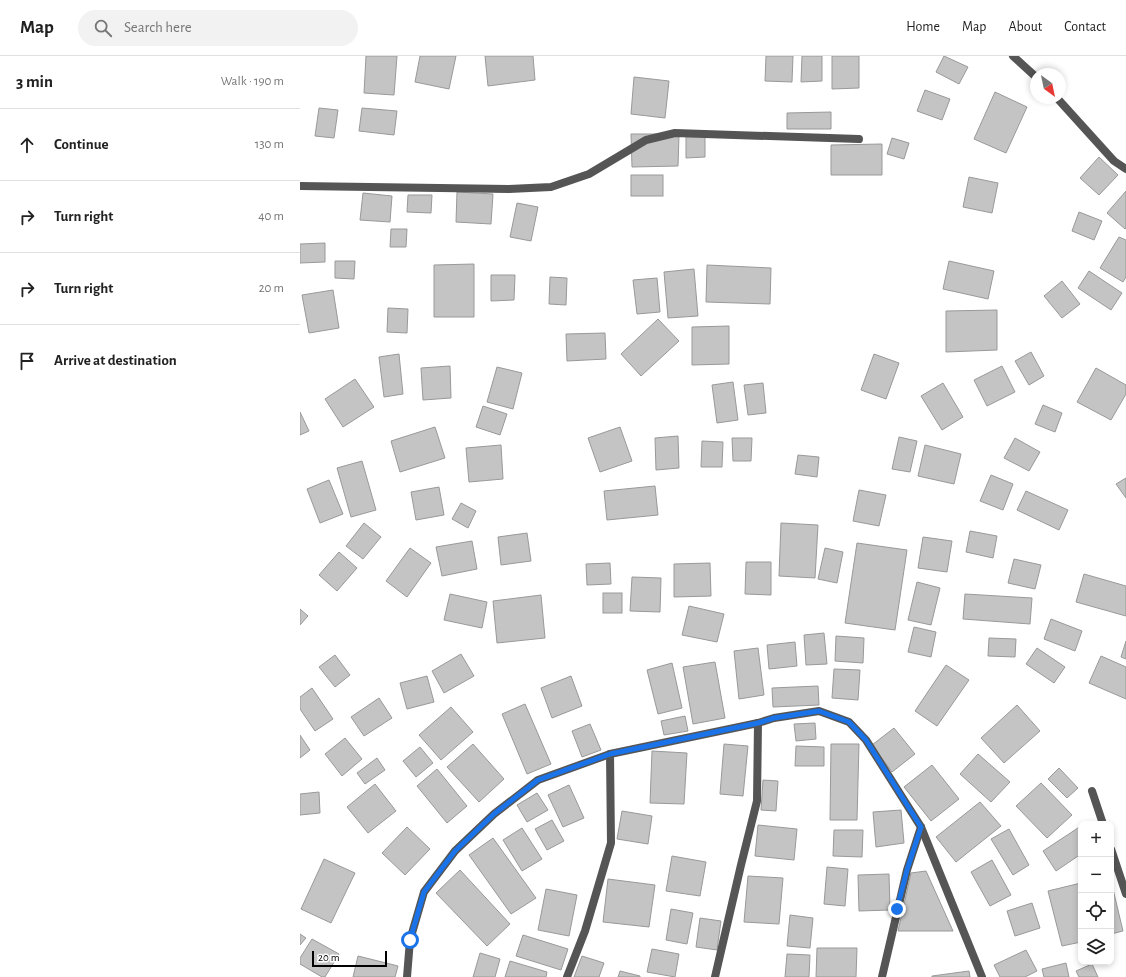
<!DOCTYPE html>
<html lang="en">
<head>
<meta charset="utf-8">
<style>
	:root { --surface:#fff; --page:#f2f2f2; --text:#222; --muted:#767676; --line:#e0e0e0 }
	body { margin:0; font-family:"Alegreya Sans",sans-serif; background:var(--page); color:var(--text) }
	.controls { position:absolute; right:12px; bottom:12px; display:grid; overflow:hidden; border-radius:8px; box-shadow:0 2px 6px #0003 }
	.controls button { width:36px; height:36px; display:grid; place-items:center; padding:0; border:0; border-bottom:1px solid var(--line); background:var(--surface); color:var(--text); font:20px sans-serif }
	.compass { position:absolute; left:730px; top:12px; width:36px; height:36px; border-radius:50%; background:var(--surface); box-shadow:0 2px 6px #0003; rotate:147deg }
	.scale { position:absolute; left:12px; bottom:10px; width:75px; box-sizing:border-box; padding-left:4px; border:2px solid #000; border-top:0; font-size:11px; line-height:14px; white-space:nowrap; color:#000; -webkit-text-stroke:3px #fff; paint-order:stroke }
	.stop { position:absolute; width:12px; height:12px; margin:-9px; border:3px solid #1a73e8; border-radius:50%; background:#fff }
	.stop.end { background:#1a73e8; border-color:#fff; box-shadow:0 1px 4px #0008 }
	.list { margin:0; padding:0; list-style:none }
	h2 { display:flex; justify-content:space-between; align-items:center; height:52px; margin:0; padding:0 16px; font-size:17px }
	h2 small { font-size:13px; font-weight:400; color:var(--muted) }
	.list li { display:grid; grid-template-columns:26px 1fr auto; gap:12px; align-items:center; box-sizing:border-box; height:72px; padding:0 16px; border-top:1px solid var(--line) }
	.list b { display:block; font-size:15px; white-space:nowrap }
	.list em { font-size:13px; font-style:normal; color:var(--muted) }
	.icon { flex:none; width:22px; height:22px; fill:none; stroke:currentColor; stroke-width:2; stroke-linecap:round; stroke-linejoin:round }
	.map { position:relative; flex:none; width:826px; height:921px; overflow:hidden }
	header { display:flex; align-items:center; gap:24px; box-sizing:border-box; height:56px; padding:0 20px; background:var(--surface); border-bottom:1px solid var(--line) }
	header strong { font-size:19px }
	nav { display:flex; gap:22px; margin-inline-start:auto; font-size:14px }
	.search { width:280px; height:36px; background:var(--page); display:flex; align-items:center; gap:10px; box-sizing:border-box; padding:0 14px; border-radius:22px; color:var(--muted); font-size:15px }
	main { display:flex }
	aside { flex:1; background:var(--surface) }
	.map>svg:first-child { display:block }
</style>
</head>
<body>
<header>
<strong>Map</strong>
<div class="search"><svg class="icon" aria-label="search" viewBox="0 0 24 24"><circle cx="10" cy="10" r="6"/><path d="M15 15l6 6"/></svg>Search here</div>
<nav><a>Home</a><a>Map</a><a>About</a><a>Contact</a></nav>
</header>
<main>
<aside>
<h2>3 min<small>Walk · 190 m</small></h2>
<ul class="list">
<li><svg class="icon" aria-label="ahead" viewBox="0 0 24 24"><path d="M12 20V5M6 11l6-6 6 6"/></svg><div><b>Continue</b></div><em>130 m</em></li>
<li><svg class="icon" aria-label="right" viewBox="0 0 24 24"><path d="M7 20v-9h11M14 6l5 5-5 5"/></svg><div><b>Turn right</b></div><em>40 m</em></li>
<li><svg class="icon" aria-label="right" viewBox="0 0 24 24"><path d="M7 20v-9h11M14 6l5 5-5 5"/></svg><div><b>Turn right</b></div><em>20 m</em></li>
<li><svg class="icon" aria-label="arrive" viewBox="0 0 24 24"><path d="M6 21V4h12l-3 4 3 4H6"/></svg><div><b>Arrive at destination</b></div></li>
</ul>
</aside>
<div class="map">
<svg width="826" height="921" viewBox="0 0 826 921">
	<rect width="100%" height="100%" fill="#fff"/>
	<g fill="#c4c4c4" stroke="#999">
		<polygon points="66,0 97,0 94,39 64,37"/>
		<polygon points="120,0 156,0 149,33 115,26"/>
		<polygon points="185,0 233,0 235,24 188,30"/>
		<polygon points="466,0 493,0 492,26 465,25"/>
		<polygon points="502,0 522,0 522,25 501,26"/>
		<polygon points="532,0 559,0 559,32 532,33"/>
		<polygon points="644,0 668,11 659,28 636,16"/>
		<polygon points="334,21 369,25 365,62 331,58"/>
		<polygon points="625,34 650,43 642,64 617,55"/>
		<polygon points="695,36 727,51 706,97 674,83"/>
		<polygon points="19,52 38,54 34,82 15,80"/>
		<polygon points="62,52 97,55 94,79 59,75"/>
		<polygon points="531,56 531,73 487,73 487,57"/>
		<polygon points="386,76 405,76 405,101 386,102"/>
		<polygon points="331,78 379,78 378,110 332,111"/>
		<polygon points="592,82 609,87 604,103 587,98"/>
		<polygon points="582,88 582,119 531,119 531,89"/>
		<polygon points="799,101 818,119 799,139 780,122"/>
		<rect x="331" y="119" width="32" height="21"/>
		<polygon points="669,121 698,127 692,157 663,151"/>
		<polygon points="826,135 826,172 825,173 807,157"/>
		<polygon points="157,136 193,138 191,168 156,166"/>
		<polygon points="63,137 92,140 90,166 60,164"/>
		<polygon points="108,139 132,139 131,157 107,156"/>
		<polygon points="217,147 238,151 231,185 210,181"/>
		<polygon points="779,156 802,165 794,184 772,175"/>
		<polygon points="91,173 107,173 106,191 90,191"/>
		<polygon points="819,181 826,184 826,221 823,226 800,212"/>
		<polygon points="25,187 25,206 0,207 0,188"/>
		<polygon points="35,205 55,205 54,223 35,222"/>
		<polygon points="649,205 694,215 688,243 643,233"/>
		<polygon points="174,208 174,261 134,261 134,209"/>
		<polygon points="407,209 471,212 470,248 406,246"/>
		<polygon points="394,213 398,260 368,262 364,216"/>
		<polygon points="789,215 822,237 811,254 778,232"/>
		<polygon points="191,219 215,219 214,244 191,245"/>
		<polygon points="250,221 267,222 266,249 249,248"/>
		<polygon points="357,222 360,256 337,258 333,224"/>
		<polygon points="762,225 780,248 762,262 744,240"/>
		<polygon points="33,234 39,272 9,277 2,239"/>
		<polygon points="88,252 108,253 107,277 87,276"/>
		<polygon points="697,254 697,294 646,296 646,255"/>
		<polygon points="358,263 379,285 341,320 321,298"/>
		<polygon points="429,270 429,308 392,309 392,271"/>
		<polygon points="305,277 306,303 267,305 266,278"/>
		<polygon points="731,296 744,320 729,329 715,305"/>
		<polygon points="99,298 103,338 84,341 79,301"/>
		<polygon points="574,298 599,307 586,343 561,334"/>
		<polygon points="150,310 151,342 123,344 121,312"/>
		<polygon points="702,310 715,336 687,350 674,324"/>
		<polygon points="197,311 222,317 213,353 187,346"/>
		<polygon points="796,312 826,329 826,338 811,364 777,346"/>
		<polygon points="55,323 74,351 43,371 25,343"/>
		<polygon points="433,326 438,364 417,367 412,329"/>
		<polygon points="463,327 466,357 448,359 444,329"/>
		<polygon points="643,327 663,361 642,374 621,340"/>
		<polygon points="743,349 762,357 755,376 735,368"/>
		<polygon points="183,350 207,358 200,379 176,371"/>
		<polygon points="0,356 9,375 0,379"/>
		<polygon points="135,371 145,402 100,416 91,385"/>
		<polygon points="320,371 332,405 300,416 288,382"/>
		<polygon points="378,380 379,412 356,414 355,382"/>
		<polygon points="599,381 617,385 610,416 592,413"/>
		<polygon points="432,382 452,382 451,405 433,405"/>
		<polygon points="715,382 740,396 729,415 704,402"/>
		<polygon points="402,385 423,386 422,411 401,411"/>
		<polygon points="201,389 203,423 169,426 166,392"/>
		<polygon points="625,389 661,398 654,428 618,420"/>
		<polygon points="498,399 519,401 517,421 495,418"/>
		<polygon points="62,405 76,454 51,461 37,412"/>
		<polygon points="691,419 713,428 703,454 680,445"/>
		<polygon points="826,422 826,442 816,428"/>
		<polygon points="29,424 43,458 20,467 7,433"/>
		<polygon points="355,430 358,459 307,464 304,435"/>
		<polygon points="139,431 144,459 116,464 111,436"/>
		<polygon points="559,434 586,439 579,470 553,465"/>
		<polygon points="726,435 768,454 759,474 717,454"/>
		<polygon points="161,447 176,455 168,472 152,463"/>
		<polygon points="64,467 81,481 63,503 46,490"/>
		<polygon points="481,467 518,469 515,522 479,520"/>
		<polygon points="670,475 697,480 693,502 666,496"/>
		<polygon points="227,477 231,505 201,509 198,481"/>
		<polygon points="623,481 652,485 647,516 618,512"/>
		<polygon points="172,485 177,513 142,520 136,491"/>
		<polygon points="557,487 607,494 595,574 545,567"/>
		<polygon points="110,492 131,507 107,541 86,525"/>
		<polygon points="525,492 543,496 537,527 518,523"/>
		<polygon points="39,496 57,512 37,535 19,519"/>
		<polygon points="714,503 741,509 735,533 708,527"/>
		<polygon points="446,506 471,506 471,539 445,538"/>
		<polygon points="310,507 311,528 287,529 286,508"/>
		<polygon points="410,507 411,540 374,541 374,508"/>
		<polygon points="784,518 826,530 826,560 776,546"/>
		<polygon points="332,521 361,522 360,556 330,555"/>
		<polygon points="617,526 640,532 631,569 608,564"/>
		<rect x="303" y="537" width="19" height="20"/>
		<polygon points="150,538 187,546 182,572 144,564"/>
		<polygon points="665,538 732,542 730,568 663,563"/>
		<polygon points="241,539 245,582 197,587 193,545"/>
		<polygon points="389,550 424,558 417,586 382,579"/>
		<polygon points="0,553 8,560 0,569"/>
		<polygon points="751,563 782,575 775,595 744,583"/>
		<polygon points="614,571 636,576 631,601 608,596"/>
		<polygon points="524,577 527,608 506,609 504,579"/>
		<polygon points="536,580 564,582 563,607 535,605"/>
		<polygon points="689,582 716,583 715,601 688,600"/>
		<polygon points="826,585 826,603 821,601"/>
		<polygon points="495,586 497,610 469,613 467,589"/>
		<polygon points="458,592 464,639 439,643 434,595"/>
		<polygon points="737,592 765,611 754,627 726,608"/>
		<polygon points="161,598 174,620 144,637 132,615"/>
		<polygon points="35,599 50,619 35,631 19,611"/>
		<polygon points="801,600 826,611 826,643 789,627"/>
		<polygon points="415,606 425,662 393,668 383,611"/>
		<polygon points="372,607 382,652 358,658 347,614"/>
		<polygon points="646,609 669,624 637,670 615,655"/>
		<polygon points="534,613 560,614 558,644 532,642"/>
		<polygon points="127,620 134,646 107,653 100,627"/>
		<polygon points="271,620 282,650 252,662 241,632"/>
		<polygon points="518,630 519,649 473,651 472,632"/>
		<polygon points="12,632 33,663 15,675 0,653 0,641"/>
		<polygon points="79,642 92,662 64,680 51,661"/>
		<polygon points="225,648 251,708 227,718 202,658"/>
		<polygon points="717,649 740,675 704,707 681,682"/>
		<polygon points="151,651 173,676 141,704 119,679"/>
		<polygon points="385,660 388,675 364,679 361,665"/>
		<polygon points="515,667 516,683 496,685 494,668"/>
		<polygon points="290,668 301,694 282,701 272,675"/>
		<polygon points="594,672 615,698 592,716 572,689"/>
		<polygon points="0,679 10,694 0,702"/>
		<polygon points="45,682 62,703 42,720 25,698"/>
		<polygon points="173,688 204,723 179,746 147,711"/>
		<polygon points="424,688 448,690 443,740 420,738"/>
		<polygon points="531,688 559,688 557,764 530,764"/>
		<polygon points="496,690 524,691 524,710 495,710"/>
		<polygon points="120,691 133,707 116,721 103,705"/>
		<polygon points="352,695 387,697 384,748 350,747"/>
		<polygon points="678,698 710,726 691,746 660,718"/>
		<polygon points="77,702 85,714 65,728 57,717"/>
		<polygon points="632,709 659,743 631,765 604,731"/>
		<polygon points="759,712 778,732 767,742 748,723"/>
		<polygon points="137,713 167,750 147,767 117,730"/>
		<polygon points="463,724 478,725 476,755 461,754"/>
		<polygon points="741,727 772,759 747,782 716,750"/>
		<polygon points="75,728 96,755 68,777 47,751"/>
		<polygon points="269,729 284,762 263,771 248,739"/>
		<polygon points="19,736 20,757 0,759 0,738"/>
		<polygon points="237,737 248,754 227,766 217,749"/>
		<polygon points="680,746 701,770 656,806 636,781"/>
		<polygon points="601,754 604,787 576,791 573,756"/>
		<polygon points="322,755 352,760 348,788 317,783"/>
		<polygon points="252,764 264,785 247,794 235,773"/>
		<polygon points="458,769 497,773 494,804 455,800"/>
		<polygon points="781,770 781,798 756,815 743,795"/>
		<polygon points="107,771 130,793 105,819 82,797"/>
		<polygon points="222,772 242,803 222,815 203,784"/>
		<polygon points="709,773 729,809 713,819 691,783"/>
		<polygon points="534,774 563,774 562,801 533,800"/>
		<polygon points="193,782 236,842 211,858 169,799"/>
		<polygon points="372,800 406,806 400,840 366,835"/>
		<polygon points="24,803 55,817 31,867 1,853"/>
		<polygon points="692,804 711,839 690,850 671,816"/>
		<polygon points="527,811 548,813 545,850 524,848"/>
		<polygon points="160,814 210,868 187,890 136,837"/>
		<polygon points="626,815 653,875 598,875 611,817"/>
		<polygon points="589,818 590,854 559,855 558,819"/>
		<polygon points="448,820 483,822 479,868 444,866"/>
		<polygon points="308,823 355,829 349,871 303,866"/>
		<polygon points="811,825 823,875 811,878"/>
		<polygon points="781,827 781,886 762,890 748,835"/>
		<polygon points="246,833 277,839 269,880 238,874"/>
		<polygon points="732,847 740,872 715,880 707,855"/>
		<polygon points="371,853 393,857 387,888 366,884"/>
		<polygon points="490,859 513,862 510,892 487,890"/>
		<polygon points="400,862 421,865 417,894 396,891"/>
		<polygon points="0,878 6,882 0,889"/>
		<polygon points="223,879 268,893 261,914 216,900"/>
		<polygon points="12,883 39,898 25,921 22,921 0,908 0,902"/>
		<polygon points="517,892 557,892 556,921 516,921"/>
		<polygon points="352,893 379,898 375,921 347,916"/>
		<polygon points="726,894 737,915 725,921 700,921 694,909"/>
		<polygon points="180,897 200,903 195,921 173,921"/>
		<polygon points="487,898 510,899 509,921 485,921"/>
		<polygon points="58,900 98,910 95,921 53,921"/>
		<polygon points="282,900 304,907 299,921 274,921"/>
		<polygon points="210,905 247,916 246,921 205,921"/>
		<polygon points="766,907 769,921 744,921 742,913"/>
		<polygon points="792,908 798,921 779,921 776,915"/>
		<polygon points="320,915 340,920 340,921 318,921"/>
		<polygon points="669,915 670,921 632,921 632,920"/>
	</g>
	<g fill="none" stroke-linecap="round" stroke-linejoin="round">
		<g stroke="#555" stroke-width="8">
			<polyline points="713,0 736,21"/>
			<polyline points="757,42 814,105 826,113"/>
			<polyline points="0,130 209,133 251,131 289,118 346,84 375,77 559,83"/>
			<polyline points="792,735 803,768"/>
			<polyline points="811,793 826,838"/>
			<polyline points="107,921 110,884 124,836 155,795 194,758 238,724 310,698 458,667 474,662 519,655 549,666 566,684 621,771 682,921"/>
			<polyline points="267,921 285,875 311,787 310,698"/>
			<polyline points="415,921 441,809 457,745 458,667"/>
			<polyline points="582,921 607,814 621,771"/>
		</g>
	</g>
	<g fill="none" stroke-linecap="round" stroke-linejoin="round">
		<polyline stroke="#1a73e8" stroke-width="5" points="110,884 124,836 155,795 194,758 238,724 310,698 458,667 474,662 519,655 549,666 566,684 621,771 607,814 597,853"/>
	</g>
</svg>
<div class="controls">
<button>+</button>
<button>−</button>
<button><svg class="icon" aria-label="locate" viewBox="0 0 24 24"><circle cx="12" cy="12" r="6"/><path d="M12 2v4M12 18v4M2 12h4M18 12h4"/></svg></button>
<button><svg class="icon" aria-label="layers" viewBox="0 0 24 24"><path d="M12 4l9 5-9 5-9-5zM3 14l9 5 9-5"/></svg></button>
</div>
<svg class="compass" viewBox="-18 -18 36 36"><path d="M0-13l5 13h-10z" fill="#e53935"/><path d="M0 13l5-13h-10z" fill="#767676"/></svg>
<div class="scale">20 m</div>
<div class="stop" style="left:110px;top:884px"></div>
<div class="stop end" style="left:597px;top:853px"></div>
</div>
</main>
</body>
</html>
